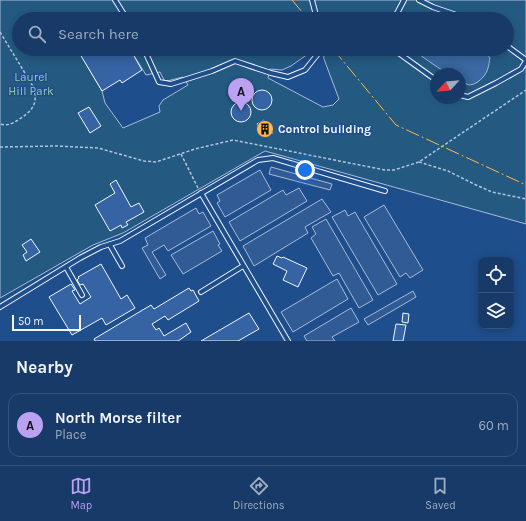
<!DOCTYPE html>
<html lang="en">
<head>
<meta charset="utf-8">
<style>
	:root { --surface:#173a69; --page:#244571; --text:#f1f3f6; --muted:#9eadc0; --line:#36547d; --accent:#bca0f2 }
	body { margin:0; font-family:Karla,sans-serif; background:var(--page); color:var(--text) }
	.controls { position:absolute; right:12px; bottom:12px; display:grid; overflow:hidden; border-radius:8px; box-shadow:0 2px 10px #0003 }
	.controls button { width:36px; height:36px; display:grid; place-items:center; padding:0; border:0; border-bottom:1px solid var(--line); background:var(--surface); color:var(--text); font:20px sans-serif }
	.compass { position:absolute; left:430px; top:68px; width:36px; height:36px; border-radius:50%; background:var(--surface); box-shadow:0 2px 10px #0003; rotate:244deg }
	.scale { position:absolute; left:12px; bottom:10px; width:69px; box-sizing:border-box; padding-left:4px; border:2px solid #f2f6ff; border-top:0; font-size:11px; line-height:14px; white-space:nowrap; color:#f2f6ff; -webkit-text-stroke:3px #1f4e8c; paint-order:stroke }
	.you { position:absolute; left:305px; top:170px; width:14px; height:14px; margin:-10px; border:3px solid #fff; border-radius:50%; background:#1a73e8; box-shadow:0 0 0 6px #1a73e833 }
	.badge { display:grid; place-items:center; width:26px; height:26px; border-radius:50%; background:var(--accent); color:#111; font-size:13px; font-weight:700 }
	.pin { position:absolute; translate:-50% -33px; filter:drop-shadow(0 1px 2px #0008) }
	.pin::after { content:''; position:absolute; top:21px; width:14px; height:12px; background:inherit; clip-path:polygon(0 0,100% 0,50% 100%) }
	.list { margin:0; padding:0; list-style:none }
	h2 { display:flex; justify-content:space-between; align-items:center; height:52px; margin:0; padding:0 16px; font-size:17px }
	h2 small { font-size:13px; font-weight:400; color:var(--muted) }
	.list li { display:grid; grid-template-columns:26px 1fr auto; gap:12px; align-items:center; box-sizing:border-box; height:64px; margin:0 8px 8px; padding:0 8px; border:1px solid var(--line); border-radius:12px }
	.list b { display:block; font-size:15px; white-space:nowrap }
	.list p { margin:0; font-size:13px; white-space:nowrap; color:var(--muted) }
	.list em { font-size:13px; font-style:normal; color:var(--muted) }
	.icon { flex:none; width:22px; height:22px; fill:none; stroke:currentColor; stroke-width:2; stroke-linecap:round; stroke-linejoin:round }
	.map { position:relative; flex:none; width:526px; height:341px; overflow:hidden }
	.search { position:absolute; background:var(--surface); box-shadow:0 2px 10px #0003; left:12px; right:12px; top:12px; height:44px; display:flex; align-items:center; gap:10px; box-sizing:border-box; padding:0 14px; border-radius:22px; color:var(--muted); font-size:15px }
	.sheet { height:124px; background:var(--surface) }
	nav { display:flex; justify-content:space-around; align-items:center; box-sizing:border-box; height:56px; border-top:1px solid var(--line); background:var(--surface); font-size:11px; color:var(--muted) }
	nav a { display:grid; justify-items:center; gap:2px }
	nav .on { color:var(--accent) }
	.map>svg:first-child { display:block }
</style>
</head>
<body>
<div class="map">
<svg width="526" height="341" viewBox="0 0 526 341">
	<rect width="100%" height="100%" fill="#1f4e8c"/>
	<path fill="#245a82" stroke="#a8bbd7" fill-rule="evenodd" d="M0 0H526V224L265 151 123 233 93 245 0 298ZM19 19H507V49H323L324 59 339 99 333 105 323 107 268 78 270 69 282 70 291 66 315 49H130L146 75 160 72 164 80 167 81 183 77 188 85 163 100 159 106 160 112 123 128 105 103 102 91 77 49H19ZM436 74H460V98H436Z"/>
	<g fill="#305b95" stroke="#a8bbd7">
		<polygon points="271,167 332,184 330,190 269,174"/>
		<polygon points="260,170 271,190 225,217 217,203 220,201 217,195"/>
		<polygon points="299,188 307,201 240,241 229,222 283,190 286,195"/>
		<polygon points="322,199 331,212 305,227 308,233 254,266 243,246"/>
		<polygon points="384,205 423,270 410,278 406,273 400,277 364,217"/>
		<polygon points="196,208 199,214 203,212 211,226 168,251 164,245 152,252 166,275 160,279 142,248 148,245 145,238"/>
		<polygon points="345,210 348,216 355,212 397,284 378,295 332,217"/>
		<polygon points="326,219 373,300 359,308 339,273 333,276 311,238 316,234 312,227"/>
		<polygon points="213,231 220,244 218,245 222,251 183,274 171,255"/>
		<polygon points="337,279 348,299 293,332 281,312"/>
		<polygon points="413,291 416,297 368,325 364,319"/>
		<polygon points="351,308 359,322 332,337 335,341 307,341 304,336"/>
	</g>
	<path fill="#3b69a3" stroke="#a8bbd7" d="M410 49H483L490 58C489 62 489 65 488 68 486 76 477 85 469 85L460 81V74C456 74 450 75 447 73 434 66 423 56 410 49Z"/>
	<g fill="#3563a3" stroke="#f2f6ff">
		<polygon points="77,49 130,49 142,70 122,83 120,80 102,91"/>
		<circle cx="262" cy="100" r="10"/>
		<circle cx="241" cy="112" r="10"/>
		<polygon points="89,107 101,126 90,133 78,113"/>
		<polygon points="264,120 273,133 266,137 257,124"/>
		<polygon points="116,180 131,207 139,203 144,212 126,222 128,225 122,228 121,225 110,231 95,205 115,193 110,184"/>
		<polygon points="31,239 40,252 26,261 23,255 27,252 22,245"/>
		<polygon points="277,256 282,258 283,257 307,268 298,287 283,280 287,271 273,264"/>
		<polygon points="101,264 121,299 127,295 135,308 106,325 102,318 72,335 49,297 71,284 75,290 72,291 80,304 91,297 83,284 80,285 77,280 79,278 78,277"/>
		<polygon points="189,288 191,291 193,290 199,301 168,320 165,316 152,324 156,330 159,328 164,336 186,323 191,332 178,341 95,341 94,339 151,305 154,309"/>
		<polygon points="249,313 259,329 238,341 201,341"/>
		<polygon points="403,313 409,314 408,323 402,322"/>
		<polygon points="396,324 406,325 403,341 393,341"/>
	</g>
	<g fill="none" stroke-linecap="round" stroke-linejoin="round">
		<g stroke="#f2f6ff" stroke-width="6">
			<g id="service">
				<polyline points="115,0 127,19"/>
				<polyline points="312,0 317,19"/>
				<polyline points="419,0 433,7 468,19"/>
				<polyline points="394,19 404,0"/>
				<polyline points="507,46 526,60"/>
				<polyline points="144,49 159,82 171,84 212,71 235,61 271,73 288,77 305,70 317,55 318,49"/>
				<polyline points="393,49 436,80"/>
				<polyline points="460,95 468,97 496,83 521,69 526,61"/>
				<polyline points="201,193 288,341"/>
				<polyline points="110,245 122,266"/>
				<polyline points="66,267 82,295"/>
				<polyline points="201,292 243,266"/>
				<polyline points="0,307 80,258 101,247 120,241 258,160 273,158 385,191"/>
			</g>
		</g>
		<g stroke="#b3c4dc" stroke-width="1.5" stroke-dasharray="3 2" stroke-linecap="butt">
			<path d="M0 32 34 88C38 105 32 111 18 120 12 124 7 126 0 124"/>
			<polyline points="0,147 56,146 98,148 144,161 156,162 195,149 233,140 385,170 394,170 419,162 526,90"/>
			<polyline points="181,154 198,188"/>
			<polyline points="419,162 448,171 474,184 492,192 526,199"/>
		</g>
		<use href="#service" stroke="#1f4e8c" stroke-width="4"/>
		<g stroke="#ffb74d" stroke-width="1" stroke-dasharray="14 3 2 3" stroke-linecap="butt">
			<polyline points="292,0 308,19"/>
			<polyline points="333,49 396,125 526,185"/>
		</g>
	</g>
	<defs>
		<g id="building-disc" transform="scale(0.9)"><circle r="9.5" fill="#ffb74d" stroke="#1f4e8c"/><path d="M-4-6H4V6H1V3H-1V6H-4ZM-2.5-4.3h1.7v1.8h-1.7ZM.8-4.3h1.7v1.8H.8ZM-2.5-1h1.7V.8h-1.7ZM.8-1h1.7V.8H.8Z" fill="#111"/></g>
	</defs>
	<g fill-rule="evenodd">
		<use href="#building-disc" x="265" y="129"/>
	</g>
	<g text-anchor="middle" dominant-baseline="central" stroke-width="3" stroke-linejoin="round" paint-order="stroke">
		<g font-size="12" fill="#97c8a6" stroke="#1f4e8c">
			<text x="31" y="77">Laurel<tspan x="31" dy="14">Hill Park</tspan></text>
		</g>
		<g font-size="12" font-weight="bold" fill="#f2f6ff" stroke="#1f4e8c" text-anchor="start">
			<text x="278" y="129">Control building</text>
		</g>
	</g>
</svg>
<div class="controls">
<button><svg class="icon" aria-label="locate" viewBox="0 0 24 24"><circle cx="12" cy="12" r="6"/><path d="M12 2v4M12 18v4M2 12h4M18 12h4"/></svg></button>
<button><svg class="icon" aria-label="layers" viewBox="0 0 24 24"><path d="M12 4l9 5-9 5-9-5zM3 14l9 5 9-5"/></svg></button>
</div>
<svg class="compass" viewBox="-18 -18 36 36"><path d="M0-13l5 13h-10z" fill="#e53935"/><path d="M0 13l5-13h-10z" fill="#9eadc0"/></svg>
<div class="scale">50 m</div>
<div class="you"></div>
<div class="pin badge" style="left:241px;top:111px">A</div>
<div class="search"><svg class="icon" aria-label="search" viewBox="0 0 24 24"><circle cx="10" cy="10" r="6"/><path d="M15 15l6 6"/></svg>Search here</div>
</div>
<section class="sheet">
<h2>Nearby<small></small></h2>
<ul class="list">
<li><span class="badge">A</span><div><b>North Morse filter</b><p>Place</p></div><em>60 m</em></li>
</ul>
</section>
<nav>
<a class="on"><svg class="icon" aria-label="map" viewBox="0 0 24 24"><path d="M3 6l6-2 6 2 6-2v14l-6 2-6-2-6 2zM9 4v14M15 6v14"/></svg>Map</a>
<a><svg class="icon" aria-label="directions" viewBox="0 0 24 24"><path d="M12 3l9 9-9 9-9-9zM9 14v-3h6M13 9l2 2-2 2"/></svg>Directions</a>
<a><svg class="icon" aria-label="saved" viewBox="0 0 24 24"><path d="M7 4h10v16l-5-4-5 4z"/></svg>Saved</a>
</nav>
</body>
</html>
